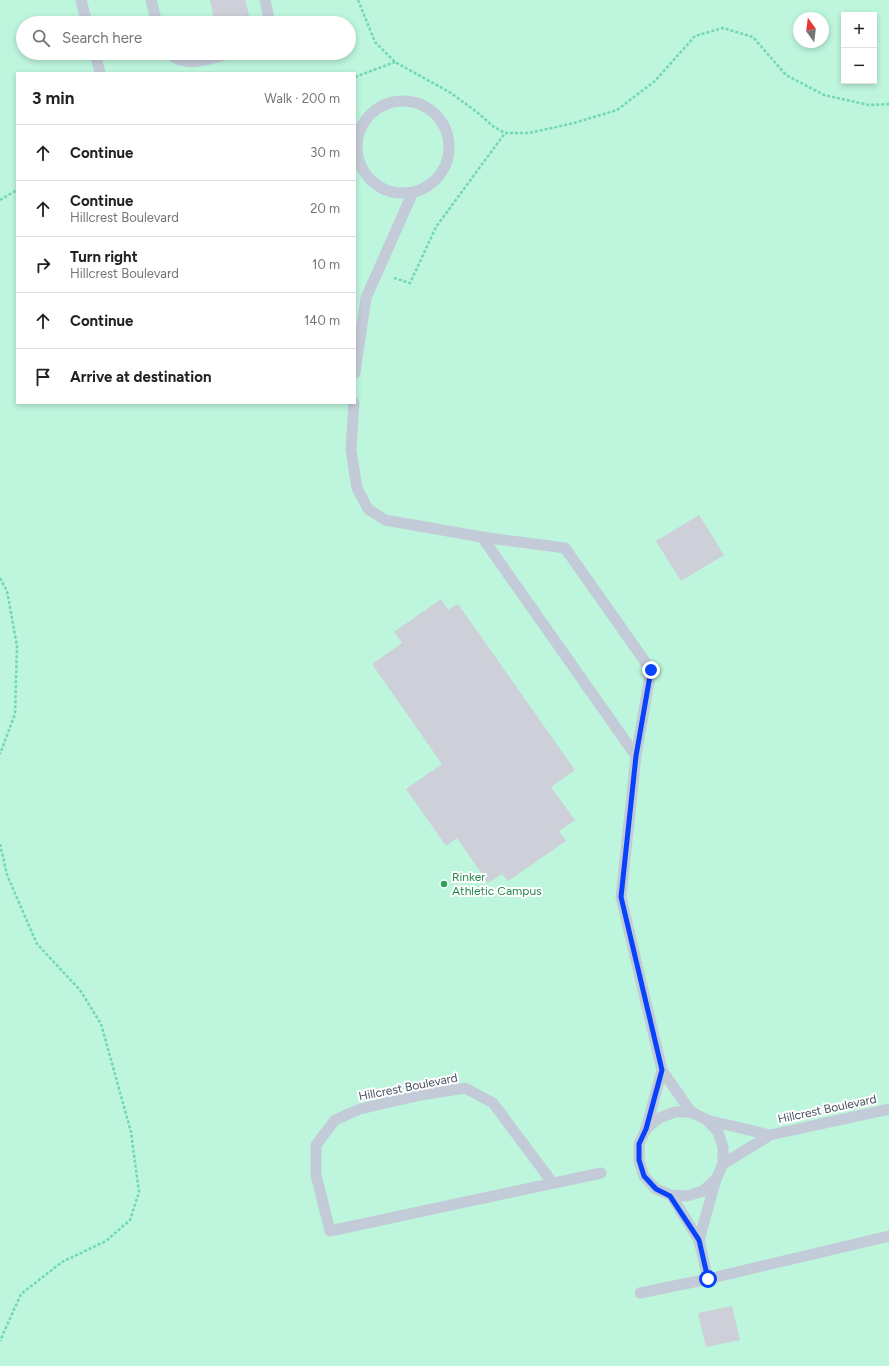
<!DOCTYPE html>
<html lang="en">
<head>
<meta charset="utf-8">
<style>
	:root { --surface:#fff; --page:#f6f6f6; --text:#202124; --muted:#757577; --line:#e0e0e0 }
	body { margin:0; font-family:Figtree,sans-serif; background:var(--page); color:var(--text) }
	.controls { position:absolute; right:12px; top:12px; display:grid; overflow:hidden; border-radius:0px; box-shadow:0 2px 6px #0003 }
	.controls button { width:36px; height:36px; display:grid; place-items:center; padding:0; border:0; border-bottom:1px solid var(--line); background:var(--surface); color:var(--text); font:20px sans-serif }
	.compass { position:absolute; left:793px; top:12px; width:36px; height:36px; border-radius:50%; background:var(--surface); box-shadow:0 2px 6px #0003; rotate:346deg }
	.stop { position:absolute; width:12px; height:12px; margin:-9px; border:3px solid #0643fa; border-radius:50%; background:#fff }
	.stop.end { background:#0643fa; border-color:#fff; box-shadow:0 1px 4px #0008 }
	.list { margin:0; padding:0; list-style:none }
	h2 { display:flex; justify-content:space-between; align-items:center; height:52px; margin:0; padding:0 16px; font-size:17px }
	h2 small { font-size:13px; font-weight:400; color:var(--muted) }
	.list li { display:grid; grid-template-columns:26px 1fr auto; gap:12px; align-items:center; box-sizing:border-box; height:56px; padding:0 16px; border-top:1px solid var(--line) }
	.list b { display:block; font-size:15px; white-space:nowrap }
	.list p { margin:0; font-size:13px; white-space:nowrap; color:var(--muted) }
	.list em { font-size:13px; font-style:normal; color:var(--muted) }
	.icon { flex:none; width:22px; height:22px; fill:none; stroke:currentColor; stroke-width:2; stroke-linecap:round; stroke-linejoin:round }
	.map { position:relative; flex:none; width:889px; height:1366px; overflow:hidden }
	.search { position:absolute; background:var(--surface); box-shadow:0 2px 6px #0003; left:16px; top:16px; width:340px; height:44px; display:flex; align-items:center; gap:10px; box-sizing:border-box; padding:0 14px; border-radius:22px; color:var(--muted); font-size:15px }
	.panel { position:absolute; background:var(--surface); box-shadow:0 2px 6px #0003; left:16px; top:72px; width:340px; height:332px; border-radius:0px }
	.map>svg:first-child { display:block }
</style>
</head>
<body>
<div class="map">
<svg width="889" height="1366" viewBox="0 0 889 1366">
	<rect width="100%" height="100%" fill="#f4f2f2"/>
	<path fill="#bdf5dd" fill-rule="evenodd" d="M0 0H889V1366H0ZM844 15H874V81H844ZM799 18H823V42H799ZM23 23H349V53H23ZM17 73H355V403H17Z"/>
	<g fill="#cdd0d8">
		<polygon points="210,0 245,0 251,23 215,23"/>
		<polygon points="699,515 724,555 681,581 656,541"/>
		<polygon points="441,599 448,610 458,604 575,770 551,787 575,820 559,831 566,841 508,881 502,874 488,883 457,838 446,846 406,789 442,764 372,664 402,643 394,632"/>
		<polygon points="732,1306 740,1340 706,1347 698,1313"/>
	</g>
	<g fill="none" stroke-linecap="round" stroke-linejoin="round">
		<g stroke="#71d7b8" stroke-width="2.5" stroke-dasharray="3 2" stroke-linecap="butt">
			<polyline points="358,0 375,42 395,62 451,93 478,113 494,127 505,133 529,133 574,123 617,110 655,81 695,36 723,28 753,37 786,75 824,95 869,105 889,104"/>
			<polyline points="355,77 395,62"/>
			<polyline points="0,200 17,190"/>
			<polyline points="394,278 410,283 436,227 505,133"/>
			<polyline points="0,578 7,591 17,646 15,714 0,754"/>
			<polyline points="0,844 7,875 37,944 80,990 101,1024 131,1132 139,1192 130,1220 106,1241 62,1262 21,1294 0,1341"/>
		</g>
		<g stroke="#c4cbd8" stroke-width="11">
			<polyline points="81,0 87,23"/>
			<polyline points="151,0 157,23"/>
			<polyline points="265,0 270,23"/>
			<polyline points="95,53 100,73"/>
			<path d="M168 53C187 70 210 58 233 53"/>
			<circle cx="403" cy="147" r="46"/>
			<polyline points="355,373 366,298 413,192"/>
			<polyline points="354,403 351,450 357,488 368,509 385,520 482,537 636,756 621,897 662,1070 691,1112"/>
			<polyline points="482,537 565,548 651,670 636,756"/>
			<polyline points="707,1120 718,1132 723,1147 723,1164 716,1179 703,1191 687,1196 671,1195 656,1189 644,1176 639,1161 639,1144 646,1129 659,1118 675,1112 691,1112 707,1120 770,1135"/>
			<polyline points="646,1129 662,1070"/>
			<polyline points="723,1164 770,1135 889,1109"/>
			<polyline points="552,1182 493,1103 465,1088 421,1095 360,1109 335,1120 316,1145 316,1175 330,1231 601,1173"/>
			<polyline points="671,1195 699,1240 708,1279 889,1236"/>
			<polyline points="699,1240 716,1179"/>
			<polyline points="640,1293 708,1279"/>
		</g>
	</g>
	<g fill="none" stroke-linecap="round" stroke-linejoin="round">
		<polyline stroke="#0643fa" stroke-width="5" points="651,670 636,756 621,897 662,1070 646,1129 639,1144 639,1160 644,1176 656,1189 670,1196 699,1240 708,1279"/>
	</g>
	<circle fill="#2e9e5b" stroke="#fff" stroke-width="1.5" cx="444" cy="884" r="4"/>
	<g text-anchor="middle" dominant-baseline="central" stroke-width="4" stroke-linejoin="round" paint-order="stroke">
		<g font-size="12" fill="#27864d" stroke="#fff" text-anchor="start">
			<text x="452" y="877">Rinker<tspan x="452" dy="14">Athletic Campus</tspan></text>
		</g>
		<g font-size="12" fill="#475062" stroke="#fff">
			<text transform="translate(408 1087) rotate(-11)">Hillcrest Boulevard</text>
			<text transform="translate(827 1109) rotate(-12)">Hillcrest Boulevard</text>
		</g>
	</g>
</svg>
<div class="controls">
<button>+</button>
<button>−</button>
</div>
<svg class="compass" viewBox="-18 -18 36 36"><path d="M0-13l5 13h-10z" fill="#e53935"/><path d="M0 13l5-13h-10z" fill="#757577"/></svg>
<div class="stop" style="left:708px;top:1279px"></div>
<div class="stop end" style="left:651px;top:670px"></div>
<div class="search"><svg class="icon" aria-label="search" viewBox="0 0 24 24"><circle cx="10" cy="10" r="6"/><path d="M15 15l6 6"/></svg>Search here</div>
<section class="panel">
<h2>3 min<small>Walk · 200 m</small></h2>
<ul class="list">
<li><svg class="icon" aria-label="ahead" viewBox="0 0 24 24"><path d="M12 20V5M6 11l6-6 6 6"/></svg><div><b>Continue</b></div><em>30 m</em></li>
<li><svg class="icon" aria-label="ahead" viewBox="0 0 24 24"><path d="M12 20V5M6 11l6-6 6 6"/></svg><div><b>Continue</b><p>Hillcrest Boulevard</p></div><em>20 m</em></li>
<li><svg class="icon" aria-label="right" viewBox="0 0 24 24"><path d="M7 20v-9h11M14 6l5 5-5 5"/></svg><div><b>Turn right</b><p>Hillcrest Boulevard</p></div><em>10 m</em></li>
<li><svg class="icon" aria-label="ahead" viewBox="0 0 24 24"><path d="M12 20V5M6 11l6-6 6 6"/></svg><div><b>Continue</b></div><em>140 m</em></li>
<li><svg class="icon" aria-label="arrive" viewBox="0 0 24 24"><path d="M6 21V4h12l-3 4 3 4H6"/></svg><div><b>Arrive at destination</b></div></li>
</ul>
</section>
</div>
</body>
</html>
